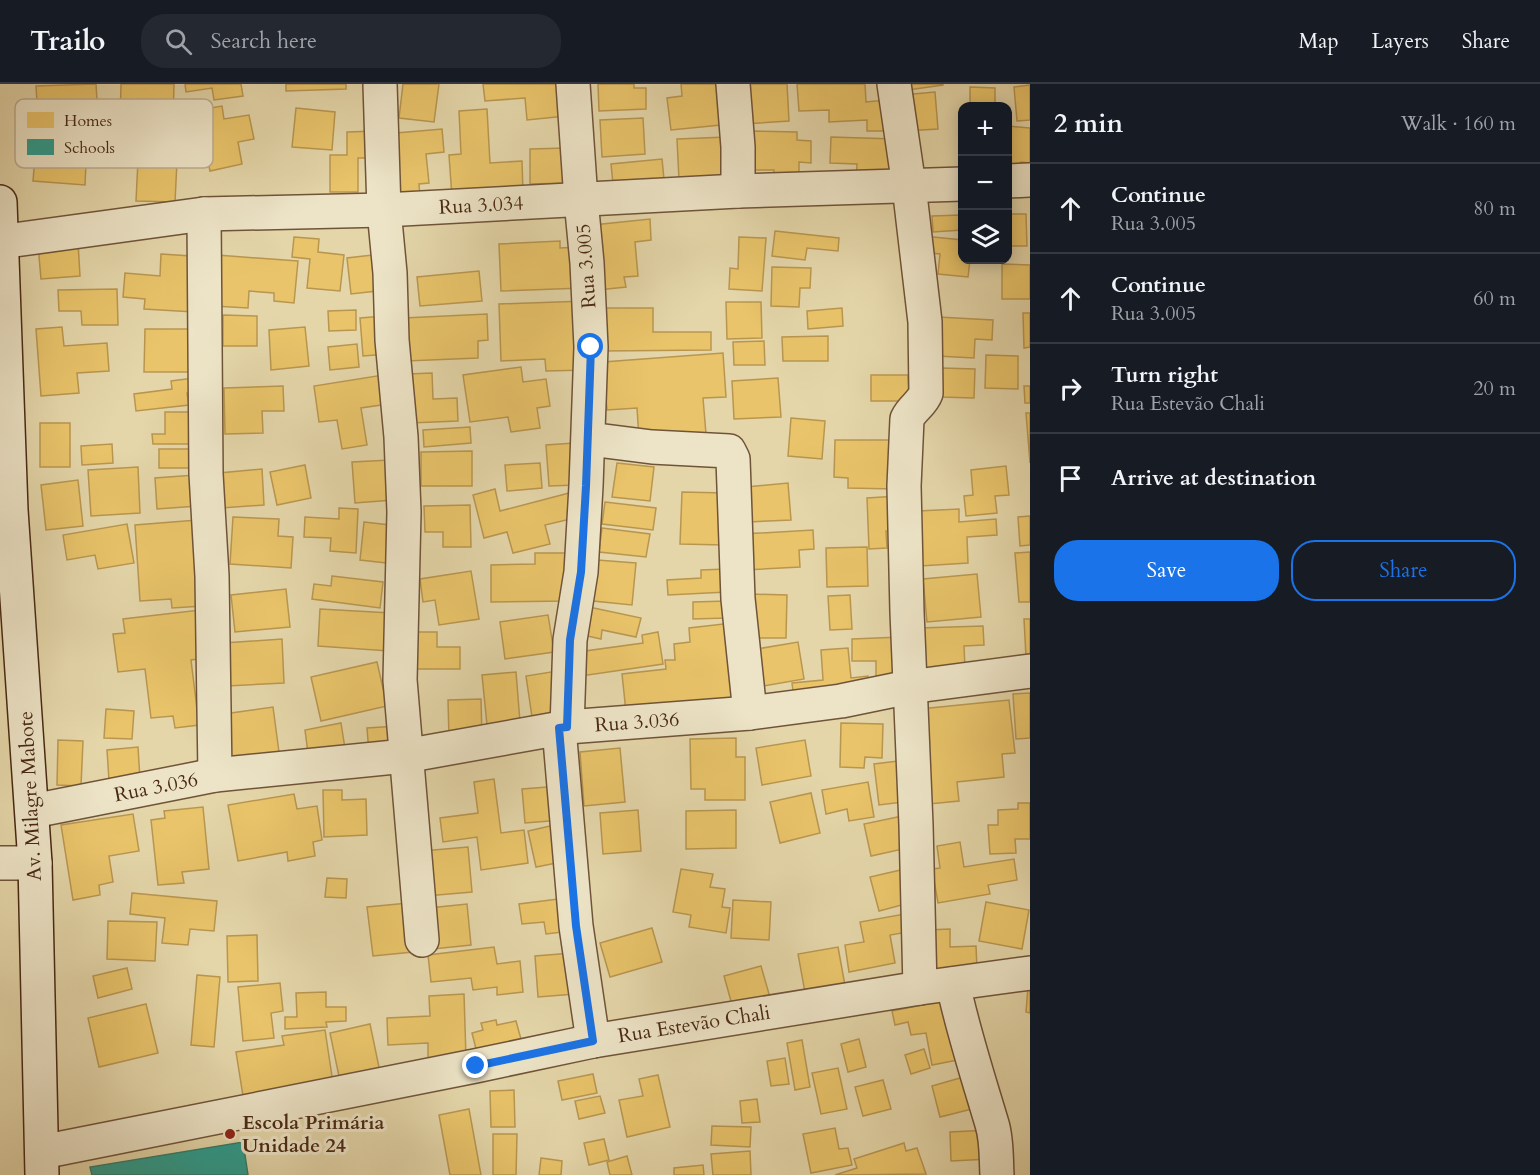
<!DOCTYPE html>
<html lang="en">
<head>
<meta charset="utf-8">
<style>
	:root { --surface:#171b24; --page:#242831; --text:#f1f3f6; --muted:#9ea1a6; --line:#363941; --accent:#1a73e8 }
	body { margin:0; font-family:Cardo,serif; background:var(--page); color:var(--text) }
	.controls { position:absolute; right:18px; top:18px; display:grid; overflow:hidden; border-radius:12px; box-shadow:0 3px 15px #0003 }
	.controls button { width:54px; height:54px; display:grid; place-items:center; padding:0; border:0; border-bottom:2px solid var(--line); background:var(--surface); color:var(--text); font:30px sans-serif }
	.stop { position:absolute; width:18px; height:18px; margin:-14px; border:4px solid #1a73e8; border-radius:50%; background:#fff }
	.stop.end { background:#1a73e8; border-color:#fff; box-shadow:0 2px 6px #0008 }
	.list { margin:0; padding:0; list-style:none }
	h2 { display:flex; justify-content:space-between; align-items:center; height:78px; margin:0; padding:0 24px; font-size:26px }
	h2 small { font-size:20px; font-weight:400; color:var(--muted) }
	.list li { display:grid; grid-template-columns:39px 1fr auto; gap:18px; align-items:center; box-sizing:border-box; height:90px; padding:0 24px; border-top:2px solid var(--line) }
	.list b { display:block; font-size:22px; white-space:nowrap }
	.list p { margin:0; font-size:20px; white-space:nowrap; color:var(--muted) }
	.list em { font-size:20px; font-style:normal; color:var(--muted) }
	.actions { display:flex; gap:12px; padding:18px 24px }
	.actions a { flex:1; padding:14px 0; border:2px solid var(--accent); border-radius:24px; text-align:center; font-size:21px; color:var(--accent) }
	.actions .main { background:var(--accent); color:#fff }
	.icon { flex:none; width:33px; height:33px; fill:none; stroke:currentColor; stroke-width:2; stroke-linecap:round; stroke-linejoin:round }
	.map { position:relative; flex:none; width:1030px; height:1091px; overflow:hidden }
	header { display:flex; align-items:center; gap:36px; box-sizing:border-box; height:84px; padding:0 30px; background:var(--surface); border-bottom:2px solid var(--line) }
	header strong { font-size:28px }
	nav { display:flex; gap:33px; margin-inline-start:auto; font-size:21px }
	.search { width:420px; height:54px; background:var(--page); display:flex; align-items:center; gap:15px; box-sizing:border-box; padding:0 21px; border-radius:24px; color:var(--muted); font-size:22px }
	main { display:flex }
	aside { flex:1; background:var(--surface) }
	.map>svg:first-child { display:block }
</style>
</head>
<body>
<header>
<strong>Trailo</strong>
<div class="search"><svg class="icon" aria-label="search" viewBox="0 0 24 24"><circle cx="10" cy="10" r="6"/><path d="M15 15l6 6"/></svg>Search here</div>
<nav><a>Map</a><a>Layers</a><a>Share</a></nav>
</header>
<main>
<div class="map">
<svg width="1030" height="1091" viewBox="0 0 1030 1091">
	<rect width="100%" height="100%" fill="#e4d6a9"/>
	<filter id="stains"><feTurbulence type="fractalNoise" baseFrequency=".00333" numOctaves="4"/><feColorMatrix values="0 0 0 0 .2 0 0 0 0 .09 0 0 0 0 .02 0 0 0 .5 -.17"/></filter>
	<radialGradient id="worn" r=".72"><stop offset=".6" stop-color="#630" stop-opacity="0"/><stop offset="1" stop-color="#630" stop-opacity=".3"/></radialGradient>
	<g fill="#e9c46a" stroke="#b99650" stroke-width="1.5">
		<polygon points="96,0 98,32 38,35 36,2"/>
		<polygon points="121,0 174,0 173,40 120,39"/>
		<polygon points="185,0 241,0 243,12 214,16 212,4 186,8"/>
		<polygon points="286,0 346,0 346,5 286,7"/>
		<polygon points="403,0 439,0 434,38 399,34"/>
		<polygon points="483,0 563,0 566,32 527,36 525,14 485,17"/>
		<polygon points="598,0 634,0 634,4 646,4 646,25 599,27"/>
		<polygon points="681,0 726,0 731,40 671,46 667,14 682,12"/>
		<polygon points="742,0 787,0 789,37 744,40"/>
		<polygon points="797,0 865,0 866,18 886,16 888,47 867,47 867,36 829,38 829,26 799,27"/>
		<polygon points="907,0 943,0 943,1 908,6"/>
		<polygon points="1030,1 1030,36 1017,37 1014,3"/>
		<polygon points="970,3 995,4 995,22 970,22"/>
		<polygon points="935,8 938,45 905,47 902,11"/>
		<polygon points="203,19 205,25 222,22 224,35 249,31 254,55 238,58 242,80 210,87 205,63 197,64 189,21"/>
		<polygon points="296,24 335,28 332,66 292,63"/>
		<polygon points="487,25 490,79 522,77 523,109 452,113 449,71 461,70 459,27"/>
		<polygon points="643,34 645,70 602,73 600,36"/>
		<polygon points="1008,42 1030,44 1030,79 1021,78 1019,93 1008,92"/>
		<polygon points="442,45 444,68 426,70 429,99 419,100 420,113 393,115 396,49"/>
		<polygon points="376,47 377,74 358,74 358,108 330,108 330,71 347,71 347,48"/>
		<polygon points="751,47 797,48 797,56 811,57 811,79 799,78 799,100 773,99 774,86 750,86"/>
		<polygon points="727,53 729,94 679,96 677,55"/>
		<polygon points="831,53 895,55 893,99 856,98 857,80 830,79"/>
		<polygon points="36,60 72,63 70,78 86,79 85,101 33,97"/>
		<polygon points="566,64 567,99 530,100 530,65"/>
		<polygon points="662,75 664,95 613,100 611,80"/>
		<polygon points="138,76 177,77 175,118 136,117"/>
		<polygon points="1008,130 1026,130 1027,162 1008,162"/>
		<polygon points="961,131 962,146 933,148 932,132"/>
		<polygon points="650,135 651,156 635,158 638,192 624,193 626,203 598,206 593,141"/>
		<polygon points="775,147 839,154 838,167 807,164 805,176 772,172"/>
		<polygon points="923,152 963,156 963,176 970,176 968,193 938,190 940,170 922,168"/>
		<polygon points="294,153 319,155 318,168 344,171 340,207 307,204 310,175 292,173"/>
		<polygon points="739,153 766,154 762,207 729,205 730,184 738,185"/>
		<polygon points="560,157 560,164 582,163 583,204 501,207 499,160"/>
		<polygon points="78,158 80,192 41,195 38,161"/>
		<polygon points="161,170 191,172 194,228 144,225 145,215 123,213 125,189 160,192"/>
		<polygon points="381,170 386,206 351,210 347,174"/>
		<polygon points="217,171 298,177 294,219 274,217 274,209 249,207 248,224 214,222"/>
		<polygon points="1002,180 1030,181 1030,215 1002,215"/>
		<polygon points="772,183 811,184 810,204 800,204 799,223 771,222"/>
		<polygon points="479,187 482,217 420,222 417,193"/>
		<polygon points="117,205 118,241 82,241 81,227 59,227 58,206"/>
		<polygon points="585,217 587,286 546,287 545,275 501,277 499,220"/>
		<polygon points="726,218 761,218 762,254 727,255"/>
		<polygon points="602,224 653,224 653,248 711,248 711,266 602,267"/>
		<polygon points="842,224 843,242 808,245 807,227"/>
		<polygon points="356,226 356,246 329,247 328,227"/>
		<polygon points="1023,229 1030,229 1030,263 1024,264"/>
		<polygon points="487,230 488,256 478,257 478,274 406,277 404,234"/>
		<polygon points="223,231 257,232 257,262 223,262"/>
		<polygon points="385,232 388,270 363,272 360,234"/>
		<polygon points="938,233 993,236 992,256 975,255 974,274 937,272"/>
		<polygon points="62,243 64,262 107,259 109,287 77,289 79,309 41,312 36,245"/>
		<polygon points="305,243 309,282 271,286 269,246"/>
		<polygon points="145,245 199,245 198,288 144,288"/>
		<polygon points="828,252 828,277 783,277 782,253"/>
		<polygon points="764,257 765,281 734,281 733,258"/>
		<polygon points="357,260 359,283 330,286 328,263"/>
		<polygon points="723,269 726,313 703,314 706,350 639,355 637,324 607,326 603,278"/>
		<polygon points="986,271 1018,272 1018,305 985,304"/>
		<polygon points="521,283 523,298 546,295 550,322 537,324 540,344 511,348 508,333 470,338 463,291"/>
		<polygon points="942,284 975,285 974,314 940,313"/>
		<polygon points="432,289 433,315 457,314 458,337 410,339 408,290"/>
		<polygon points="383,291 388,320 361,324 367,361 342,365 337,336 319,338 314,302"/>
		<polygon points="871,291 908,291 909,317 871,317"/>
		<polygon points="194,294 196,307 187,309 189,321 136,327 134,310 172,305 171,297"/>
		<polygon points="778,294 781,333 734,335 732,297"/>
		<polygon points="283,302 284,327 262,327 263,349 225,350 224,304"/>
		<polygon points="1024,302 1030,302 1030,319 1025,319"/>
		<polygon points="165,328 195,328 196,360 153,360 152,350 165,350"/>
		<polygon points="1026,329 1030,329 1030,379"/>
		<polygon points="791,334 825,337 822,375 788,372"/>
		<rect x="40" y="339" width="30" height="44"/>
		<polygon points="470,343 471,359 424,363 423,346"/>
		<polygon points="835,356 897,356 895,405 848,404 848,394 834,393"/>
		<polygon points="574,359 577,401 549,402 546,361"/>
		<polygon points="112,360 113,379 82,381 81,362"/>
		<rect x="159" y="365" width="35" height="19"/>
		<polygon points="472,367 472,402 421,402 421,368"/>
		<polygon points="390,376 393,416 355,419 352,378"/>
		<polygon points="540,379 542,404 507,407 505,381"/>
		<polygon points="617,379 654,383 650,417 612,413"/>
		<polygon points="305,381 311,414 277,421 270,388"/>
		<polygon points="1006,382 1009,411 995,412 997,429 966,432 964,412 973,411 971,386"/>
		<polygon points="138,383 140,429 91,432 88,386"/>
		<polygon points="262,385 264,421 221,424 219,389"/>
		<polygon points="195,391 198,422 157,425 155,394"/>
		<polygon points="78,396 83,442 46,446 41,401"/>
		<polygon points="788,399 791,436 748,438 746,403"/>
		<polygon points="495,405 500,427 573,408 579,433 545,441 550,460 513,469 507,448 484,454 473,411"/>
		<polygon points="682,408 726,409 724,461 680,460"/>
		<polygon points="898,412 900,447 886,447 887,464 869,465 867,414"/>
		<polygon points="605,418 656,424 653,446 602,440"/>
		<polygon points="470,421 471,463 443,463 443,448 425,448 424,422"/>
		<polygon points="339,424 358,425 356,469 330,467 331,454 304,453 305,433 339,435"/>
		<polygon points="959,425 959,438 996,435 997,451 967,453 968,479 920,482 918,427"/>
		<polygon points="1030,432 1030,461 1020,462 1018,433"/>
		<polygon points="233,433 279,435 278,452 293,453 291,484 230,480"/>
		<polygon points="197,436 203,522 172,524 171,515 140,517 135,441"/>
		<polygon points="364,438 399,442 395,480 360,476"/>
		<polygon points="127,440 134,479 98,485 95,471 67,476 63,451"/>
		<polygon points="602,444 650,450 646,473 599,468"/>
		<polygon points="813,446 814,465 799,466 800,483 746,486 743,450"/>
		<polygon points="867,463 868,502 827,503 826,464"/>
		<polygon points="1030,468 1030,518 1019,518 1015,469"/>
		<polygon points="535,469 569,469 569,517 491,518 491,481 535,480"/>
		<polygon points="597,476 636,479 632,521 593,517"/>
		<polygon points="726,485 727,508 668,511 667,496 701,494 701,486"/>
		<polygon points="471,487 479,535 439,541 435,516 423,518 420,495"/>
		<polygon points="977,490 981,533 927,538 923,495"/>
		<polygon points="332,492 383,498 380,524 312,515 314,500 331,502"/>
		<polygon points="286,505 290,543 235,548 231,511"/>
		<polygon points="750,510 787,511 786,554 749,554"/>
		<polygon points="850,511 852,545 830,546 828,512"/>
		<polygon points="727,517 727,534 693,535 693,518"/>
		<polygon points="589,523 641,534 636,553 602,546 601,555 583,551"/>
		<polygon points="320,525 391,529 389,567 318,562"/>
		<polygon points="200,526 205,574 191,576 199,641 175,644 173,632 151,634 145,585 118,588 113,550 125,549 123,535"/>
		<polygon points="548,531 554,568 505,575 500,538"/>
		<polygon points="1024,535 1030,535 1030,573 1026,573"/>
		<polygon points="732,539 740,616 626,628 622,590 666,585 665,576 675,576 674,560 690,558 689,544"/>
		<polygon points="983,542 984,561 964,562 965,584 921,586 919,544"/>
		<polygon points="413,548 437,548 437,563 460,563 460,585 413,585"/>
		<polygon points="658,548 663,580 581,592 578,568 643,559 642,551"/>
		<polygon points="901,553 901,598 876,599 876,577 852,577 852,555"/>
		<polygon points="282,555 284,599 227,602 224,559"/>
		<polygon points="798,558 804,595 758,603 751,566"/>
		<polygon points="848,564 851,594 868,592 869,608 794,615 792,599 823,596 821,566"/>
		<polygon points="377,578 387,622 321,637 311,593"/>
		<polygon points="557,587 564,628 532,633 526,592"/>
		<polygon points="516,588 520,638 487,641 482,591"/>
		<polygon points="1030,609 1030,654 1016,655 1013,610"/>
		<polygon points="481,615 482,654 449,655 448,616"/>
		<polygon points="1009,616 1015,669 1002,670 1004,693 957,698 959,717 929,720 920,625"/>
		<polygon points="273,623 279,668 230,675 224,630"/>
		<polygon points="106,625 134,627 132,655 104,654"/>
		<polygon points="341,639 346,671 309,677 305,646"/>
		<polygon points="841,639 883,640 882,674 865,673 864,684 840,683"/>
		<polygon points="398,642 399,668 369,670 367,644"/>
		<polygon points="736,654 736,673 745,673 745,716 705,716 705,705 691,705 690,655"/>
		<polygon points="58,656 83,657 81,702 57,701"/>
		<polygon points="805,656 811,692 762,701 756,664"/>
		<polygon points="138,663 140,695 109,697 107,666"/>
		<polygon points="620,664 625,718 584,722 580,668"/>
		<polygon points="906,676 911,717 879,721 874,680"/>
		<polygon points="494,695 501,749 524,746 528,779 481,786 477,753 443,758 440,734 478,729 474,698"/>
		<polygon points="868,698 874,733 849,737 847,725 826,730 822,706"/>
		<polygon points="560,702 562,736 525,739 522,705"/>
		<polygon points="323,706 342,706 342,716 366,715 367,751 324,753"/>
		<polygon points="811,709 820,749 780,759 770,718"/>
		<polygon points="294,710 297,725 317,722 322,756 313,758 315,772 288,777 287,768 238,777 228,721"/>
		<polygon points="1018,719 1030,719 1030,755 1015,755 1016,769 990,770 988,741 998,741 998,726 1018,725"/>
		<polygon points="203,723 209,785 182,788 184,799 158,801 151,736 165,734 164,727"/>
		<polygon points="638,726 641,767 603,770 600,729"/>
		<polygon points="736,726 736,764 686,765 686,727"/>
		<polygon points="133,730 139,767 109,772 113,798 99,801 100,811 73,816 61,741"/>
		<polygon points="907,731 903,765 871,772 864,740"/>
		<polygon points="559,740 567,777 536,783 528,747"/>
		<polygon points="960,758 964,783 1014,775 1017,796 988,801 990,810 938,819 932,785 940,784 937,762"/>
		<polygon points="468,763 472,808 426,812 422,767"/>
		<polygon points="681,785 713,790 710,803 725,805 722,823 730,824 726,849 689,843 691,831 673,828"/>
		<polygon points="905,785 913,818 879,827 870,793"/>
		<polygon points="327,794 347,795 346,814 325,813"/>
		<polygon points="132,809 217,817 214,847 190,845 188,861 162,859 165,834 130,830"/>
		<polygon points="566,814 571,847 546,850 544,838 522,840 519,820"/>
		<polygon points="733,816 771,818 769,856 731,854"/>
		<polygon points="986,818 1029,826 1022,865 979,857"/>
		<polygon points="408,819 413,868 373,872 367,823"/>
		<polygon points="467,820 471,861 433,865 429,824"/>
		<polygon points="910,829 914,847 890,851 895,879 849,888 845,861 864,858 860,838"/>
		<polygon points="108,837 157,838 155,877 107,875"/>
		<polygon points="652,844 662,878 610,893 600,859"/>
		<polygon points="950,845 950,863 976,862 977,885 927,887 926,846"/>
		<polygon points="257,851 258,897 228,898 227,852"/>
		<polygon points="494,863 497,880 520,877 523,908 497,911 497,903 473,906 471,894 431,898 428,871"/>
		<polygon points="838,863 846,907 806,914 798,870"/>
		<polygon points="572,869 575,910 538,913 535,872"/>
		<polygon points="761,882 771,917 734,928 724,892"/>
		<polygon points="127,884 132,905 98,914 93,892"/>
		<polygon points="197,891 220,893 214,963 191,961"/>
		<polygon points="280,899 283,927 271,929 274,954 243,957 238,903"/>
		<polygon points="1028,903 1030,903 1030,929 1026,928"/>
		<polygon points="326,908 326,923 346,923 346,937 326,938 327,943 285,945 285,933 297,933 296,909"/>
		<polygon points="464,910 466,974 428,975 428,959 388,961 387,934 430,932 429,912"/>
		<polygon points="946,916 958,976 932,981 926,949 911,951 908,938 895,941 892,927"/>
		<polygon points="146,920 158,969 99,983 88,934"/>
		<polygon points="496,936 497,941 516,937 524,966 477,969 472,949 483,946 481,939"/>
		<polygon points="370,940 380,988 340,997 330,949"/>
		<polygon points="325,946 333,999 243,1012 236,968 284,961 282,952"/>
		<polygon points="859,955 866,983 848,988 841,960"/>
		<polygon points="802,956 810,1003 795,1006 787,959"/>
		<polygon points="924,965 930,984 911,990 905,971"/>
		<polygon points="785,974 789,1000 771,1002 767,977"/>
		<polygon points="838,984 847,1025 821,1030 812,989"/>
		<polygon points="593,990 597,1009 562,1016 558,997"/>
		<polygon points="658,991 670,1043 627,1053 619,1016 643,1012 639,995"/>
		<polygon points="967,992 976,1024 940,1033 932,1002"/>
		<polygon points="883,996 891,1025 863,1032 855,1003"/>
		<polygon points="514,1006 515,1043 491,1043 490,1007"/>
		<polygon points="600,1012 605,1029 579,1035 575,1017"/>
		<polygon points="757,1015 760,1038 742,1039 740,1017"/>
		<polygon points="469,1025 481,1091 450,1091 439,1031"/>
		<polygon points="712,1042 751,1043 750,1063 711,1061"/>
		<polygon points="835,1044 839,1065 848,1064 852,1081 811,1089 803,1050"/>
		<polygon points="989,1046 990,1075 951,1077 950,1048"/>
		<polygon points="493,1050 517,1050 516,1091 493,1091"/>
		<polygon points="604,1055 609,1076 589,1081 584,1059"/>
		<polygon points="904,1059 906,1067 917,1064 926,1090 835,1091 857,1084 854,1075"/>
		<polygon points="750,1067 751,1091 713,1091 711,1070"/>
		<polygon points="627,1072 632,1091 610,1091 607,1078"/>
		<polygon points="541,1074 562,1077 561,1091 539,1091"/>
		<polygon points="703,1081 704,1091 674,1091 674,1084"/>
	</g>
	<polygon fill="#2a9d8f" stroke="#337a6a" stroke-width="1.5" points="243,1058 248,1091 92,1091 90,1083"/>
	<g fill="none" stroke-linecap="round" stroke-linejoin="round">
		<g stroke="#705439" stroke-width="36">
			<g id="street">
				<polyline points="380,0 384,126 390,189 392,256 401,353 404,428 400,596 422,856"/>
				<polyline points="733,0 738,63 738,107"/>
				<path d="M894 0 909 102 925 238 926 309C922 320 912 324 907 335L904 402 907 528 916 741 920 904"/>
				<polyline points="1008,97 1030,96"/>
				<polyline points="204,130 206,390 212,492 215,691"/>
				<polyline points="0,158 204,130 384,126 738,107 963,100"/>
				<polyline points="589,355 652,363 729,367 733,375 738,515 750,629"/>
				<polyline points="567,643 570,556 581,488 586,402 591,263 587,179 581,116 573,0"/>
				<polyline points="559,644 576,842 593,957"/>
				<polyline points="33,727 215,691 405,672 567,643 750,629 841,617 909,603 1030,587"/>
				<polyline points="0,779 35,779"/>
				<path d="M953 900C963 947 978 993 992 1040 997 1056 996 1074 997 1091"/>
				<polyline points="42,1068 475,982 593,957 920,904 1030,889"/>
			</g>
		</g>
		<g stroke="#492914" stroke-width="36">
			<polyline id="secondary" points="0,118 11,426 35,779 42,1091"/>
		</g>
		<use href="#street" stroke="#ede4c7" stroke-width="33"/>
		<use href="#secondary" stroke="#ede4c7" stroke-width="33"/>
	</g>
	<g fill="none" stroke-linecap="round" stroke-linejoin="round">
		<polyline stroke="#1a73e8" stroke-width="8" points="476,982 593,957 576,842 559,644 567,643 570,556 581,488 586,402 591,263"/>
	</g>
	<circle fill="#8f2418" stroke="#ede4c7" stroke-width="2" cx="230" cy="1050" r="6"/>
	<g text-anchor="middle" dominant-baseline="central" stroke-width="6" stroke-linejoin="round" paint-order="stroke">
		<g font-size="20" fill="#492914" stroke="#ede4c7">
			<text transform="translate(481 121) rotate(-3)">Rua 3.034</text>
			<text transform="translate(586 182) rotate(-94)">Rua 3.005</text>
			<text transform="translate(637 638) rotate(-4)">Rua 3.036</text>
			<text transform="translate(156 703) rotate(-11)">Rua 3.036</text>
			<text transform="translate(30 712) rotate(-93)">Av. Milagre Mabote</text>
			<text transform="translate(694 940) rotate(-9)">Rua Estevão Chali</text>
		</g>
		<g font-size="20" font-weight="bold" fill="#492914" stroke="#ede4c7" text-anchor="start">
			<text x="242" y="1038">Escola Primária<tspan x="242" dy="23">Unidade 24</tspan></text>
		</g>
	</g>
	<rect x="15" y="15" width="198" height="69" rx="9" fill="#ede4c7" stroke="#bcac91" stroke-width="1.5"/>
	<rect x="27" y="28" width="27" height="16" fill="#e9c46a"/>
	<rect x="27" y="55" width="27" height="16" fill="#2a9d8f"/>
	<g font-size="16" fill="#492914">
		<text x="64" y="42">Homes</text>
		<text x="64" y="69">Schools</text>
	</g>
	<rect width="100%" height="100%" filter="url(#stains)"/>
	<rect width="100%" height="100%" fill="url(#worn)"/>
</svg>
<div class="controls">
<button>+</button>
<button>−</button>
<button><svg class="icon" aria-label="layers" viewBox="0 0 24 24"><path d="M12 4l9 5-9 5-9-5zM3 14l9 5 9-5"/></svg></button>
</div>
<div class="stop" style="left:591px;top:263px"></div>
<div class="stop end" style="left:476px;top:982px"></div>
</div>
<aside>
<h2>2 min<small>Walk · 160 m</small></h2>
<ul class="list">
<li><svg class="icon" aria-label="ahead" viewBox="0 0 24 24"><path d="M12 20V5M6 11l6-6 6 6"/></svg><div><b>Continue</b><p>Rua 3.005</p></div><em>80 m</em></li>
<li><svg class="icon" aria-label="ahead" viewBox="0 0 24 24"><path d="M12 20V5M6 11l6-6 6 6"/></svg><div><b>Continue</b><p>Rua 3.005</p></div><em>60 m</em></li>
<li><svg class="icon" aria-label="right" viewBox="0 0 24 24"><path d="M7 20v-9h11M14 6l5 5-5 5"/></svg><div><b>Turn right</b><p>Rua Estevão Chali</p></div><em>20 m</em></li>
<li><svg class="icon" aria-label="arrive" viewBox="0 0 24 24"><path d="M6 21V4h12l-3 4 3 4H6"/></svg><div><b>Arrive at destination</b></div></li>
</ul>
<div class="actions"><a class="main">Save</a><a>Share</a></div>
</aside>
</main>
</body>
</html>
